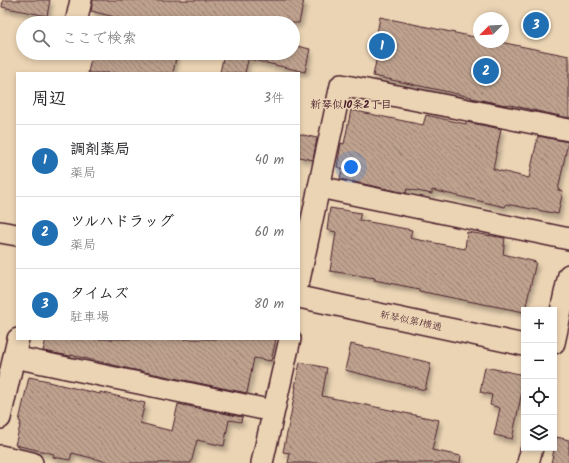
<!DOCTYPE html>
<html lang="ja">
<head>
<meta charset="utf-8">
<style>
	:root { --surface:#fff; --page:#f2f2f2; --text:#202124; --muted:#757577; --line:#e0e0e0; --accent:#1f6fb2 }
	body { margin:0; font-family:Kalam,"Klee One",sans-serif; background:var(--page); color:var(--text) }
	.controls { position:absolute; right:12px; bottom:12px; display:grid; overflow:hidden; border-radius:0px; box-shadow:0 2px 6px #0003 }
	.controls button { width:36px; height:36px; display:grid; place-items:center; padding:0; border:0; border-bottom:1px solid var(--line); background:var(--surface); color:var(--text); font:20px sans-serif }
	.compass { position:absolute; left:473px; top:12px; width:36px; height:36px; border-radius:50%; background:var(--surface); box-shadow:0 2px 6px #0003; rotate:246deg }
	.you { position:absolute; left:351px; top:167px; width:14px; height:14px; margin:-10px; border:3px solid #fff; border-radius:50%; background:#1a73e8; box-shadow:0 0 0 6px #1a73e833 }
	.badge { display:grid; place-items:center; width:26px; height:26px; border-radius:50%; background:var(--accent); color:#fff; font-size:13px; font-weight:700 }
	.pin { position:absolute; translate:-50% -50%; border:2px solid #fff; box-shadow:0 1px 4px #0006 }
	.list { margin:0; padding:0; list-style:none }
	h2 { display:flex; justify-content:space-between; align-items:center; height:52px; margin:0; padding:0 16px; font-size:17px }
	h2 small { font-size:13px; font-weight:400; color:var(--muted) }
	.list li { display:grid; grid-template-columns:26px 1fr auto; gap:12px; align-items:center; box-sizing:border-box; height:72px; padding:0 16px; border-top:1px solid var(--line) }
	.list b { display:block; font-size:15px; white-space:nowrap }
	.list p { margin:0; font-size:13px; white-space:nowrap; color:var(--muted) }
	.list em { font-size:13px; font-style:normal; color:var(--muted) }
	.icon { flex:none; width:22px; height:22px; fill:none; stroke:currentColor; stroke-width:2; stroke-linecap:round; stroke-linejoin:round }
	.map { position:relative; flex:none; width:569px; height:463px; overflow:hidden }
	.search { position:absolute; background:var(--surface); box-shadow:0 2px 6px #0003; left:16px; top:16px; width:284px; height:44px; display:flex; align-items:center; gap:10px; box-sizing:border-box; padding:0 14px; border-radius:22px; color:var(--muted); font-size:15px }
	.panel { position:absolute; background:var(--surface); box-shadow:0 2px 6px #0003; left:16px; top:72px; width:284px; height:268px; border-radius:0px }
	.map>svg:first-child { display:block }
</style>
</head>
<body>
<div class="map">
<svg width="569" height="463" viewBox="0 0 569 463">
	<defs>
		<pattern id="building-back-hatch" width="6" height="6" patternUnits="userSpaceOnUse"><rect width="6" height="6" fill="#bea28e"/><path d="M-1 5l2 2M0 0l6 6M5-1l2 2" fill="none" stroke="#9c8374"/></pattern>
		<filter id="shadow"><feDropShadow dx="2.5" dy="4.5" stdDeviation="2" flood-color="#0004"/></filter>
	</defs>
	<rect width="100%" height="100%" fill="#ebd4b4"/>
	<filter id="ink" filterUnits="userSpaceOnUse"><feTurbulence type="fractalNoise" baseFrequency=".025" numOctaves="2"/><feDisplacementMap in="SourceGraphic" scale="8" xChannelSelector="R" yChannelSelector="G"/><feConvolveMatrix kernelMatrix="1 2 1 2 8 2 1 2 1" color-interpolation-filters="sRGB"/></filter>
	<g filter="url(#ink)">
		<g fill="url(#building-back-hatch)" stroke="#4a1f2b" filter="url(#shadow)">
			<polygon points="3,0 50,0 47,16 2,7"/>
			<polygon points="93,0 304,0 299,23 130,23 130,21 91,11"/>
			<polygon points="380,17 479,38 479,42 500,42 569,56 569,118 506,104 506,105 471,98 472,97 373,76 377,56 373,55"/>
			<polygon points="293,45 310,49 305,72 249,59 249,56 245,73 220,73 224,53 293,53"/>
			<polygon points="92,53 177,53 173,73 88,73"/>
			<polygon points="351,110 423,125 426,115 466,124 466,122 501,129 493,169 529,178 538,136 568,142 558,190 563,191 558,214 506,204 505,207 432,190 432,194 407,189 406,193 340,179 342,168 337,167 341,143 344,144"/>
			<polygon points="299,134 317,138 313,160 299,157"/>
			<polygon points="330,208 361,213 359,220 412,230 410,238 465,249 467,232 505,238 503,254 536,262 525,310 524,310 524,312 458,299 419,291 419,289 374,280 375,278 330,271 336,232 327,230"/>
			<polygon points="46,339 276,339 271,361 254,358 247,393 130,369 71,355 70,356 43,351"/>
			<polygon points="351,344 431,363 425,390 345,370"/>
			<polygon points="300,362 327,368 322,396 439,420 432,450 461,456 460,463 288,463 290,453 283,452 290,419 296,387 295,387"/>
			<polygon points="485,367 524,375 524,382 512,439 494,435 500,408 490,405 492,395 480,392"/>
			<polygon points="29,377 49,381 48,382 100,394 100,392 145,403 140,423 172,431 178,404 242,417 241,422 229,420 224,446 197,440 191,463 112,463 72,453 70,460 53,457 54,454 15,445 21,422 19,421"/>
			<polygon points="557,437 569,440 569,463 551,463"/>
		</g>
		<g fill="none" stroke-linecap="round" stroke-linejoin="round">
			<g stroke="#4a1f2b" stroke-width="24">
				<g id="minor">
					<polyline points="76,23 81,0"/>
					<polyline points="319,187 569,239"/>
					<polyline points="0,232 17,235"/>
					<polyline points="299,280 341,85 569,130"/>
					<polyline points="299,297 524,345"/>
					<polyline points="554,343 569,275"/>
					<polyline points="14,357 273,411"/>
					<polyline points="0,418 18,339"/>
					<polyline points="0,456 32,463"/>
					<polyline points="262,463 290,339"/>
					<polyline points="528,463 532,448"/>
				</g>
			</g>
			<use href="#minor" stroke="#ebd4b4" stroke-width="21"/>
		</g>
	</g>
	<g text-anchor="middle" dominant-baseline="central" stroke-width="3" stroke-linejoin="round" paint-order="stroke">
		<g font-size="10" fill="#4a1f2b" stroke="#ebd4b4">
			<text transform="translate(411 321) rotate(12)">新琴似第1横通</text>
		</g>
		<g font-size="11" font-weight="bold" fill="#4a1f2b" stroke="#ebd4b4">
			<text x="351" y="105">新琴似10条2丁目</text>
		</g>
	</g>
</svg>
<div class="controls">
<button>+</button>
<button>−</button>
<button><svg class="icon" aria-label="locate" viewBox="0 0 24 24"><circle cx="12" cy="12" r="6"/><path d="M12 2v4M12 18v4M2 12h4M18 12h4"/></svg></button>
<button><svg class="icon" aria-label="layers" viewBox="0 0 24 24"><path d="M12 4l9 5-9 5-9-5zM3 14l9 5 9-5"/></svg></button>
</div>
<svg class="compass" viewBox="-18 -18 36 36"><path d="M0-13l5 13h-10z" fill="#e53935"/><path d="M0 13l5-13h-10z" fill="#757577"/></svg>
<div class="you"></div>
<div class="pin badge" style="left:382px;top:46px">1</div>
<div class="pin badge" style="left:486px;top:71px">2</div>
<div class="pin badge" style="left:536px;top:25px">3</div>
<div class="search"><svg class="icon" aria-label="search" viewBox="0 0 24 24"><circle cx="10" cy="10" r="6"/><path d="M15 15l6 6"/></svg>ここで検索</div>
<section class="panel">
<h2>周辺<small>3件</small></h2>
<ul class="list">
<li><span class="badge">1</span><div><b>調剤薬局</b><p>薬局</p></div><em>40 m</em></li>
<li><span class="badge">2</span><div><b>ツルハドラッグ</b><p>薬局</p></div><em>60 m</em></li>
<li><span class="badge">3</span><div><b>タイムズ</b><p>駐車場</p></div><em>80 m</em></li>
</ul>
</section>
</div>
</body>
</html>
